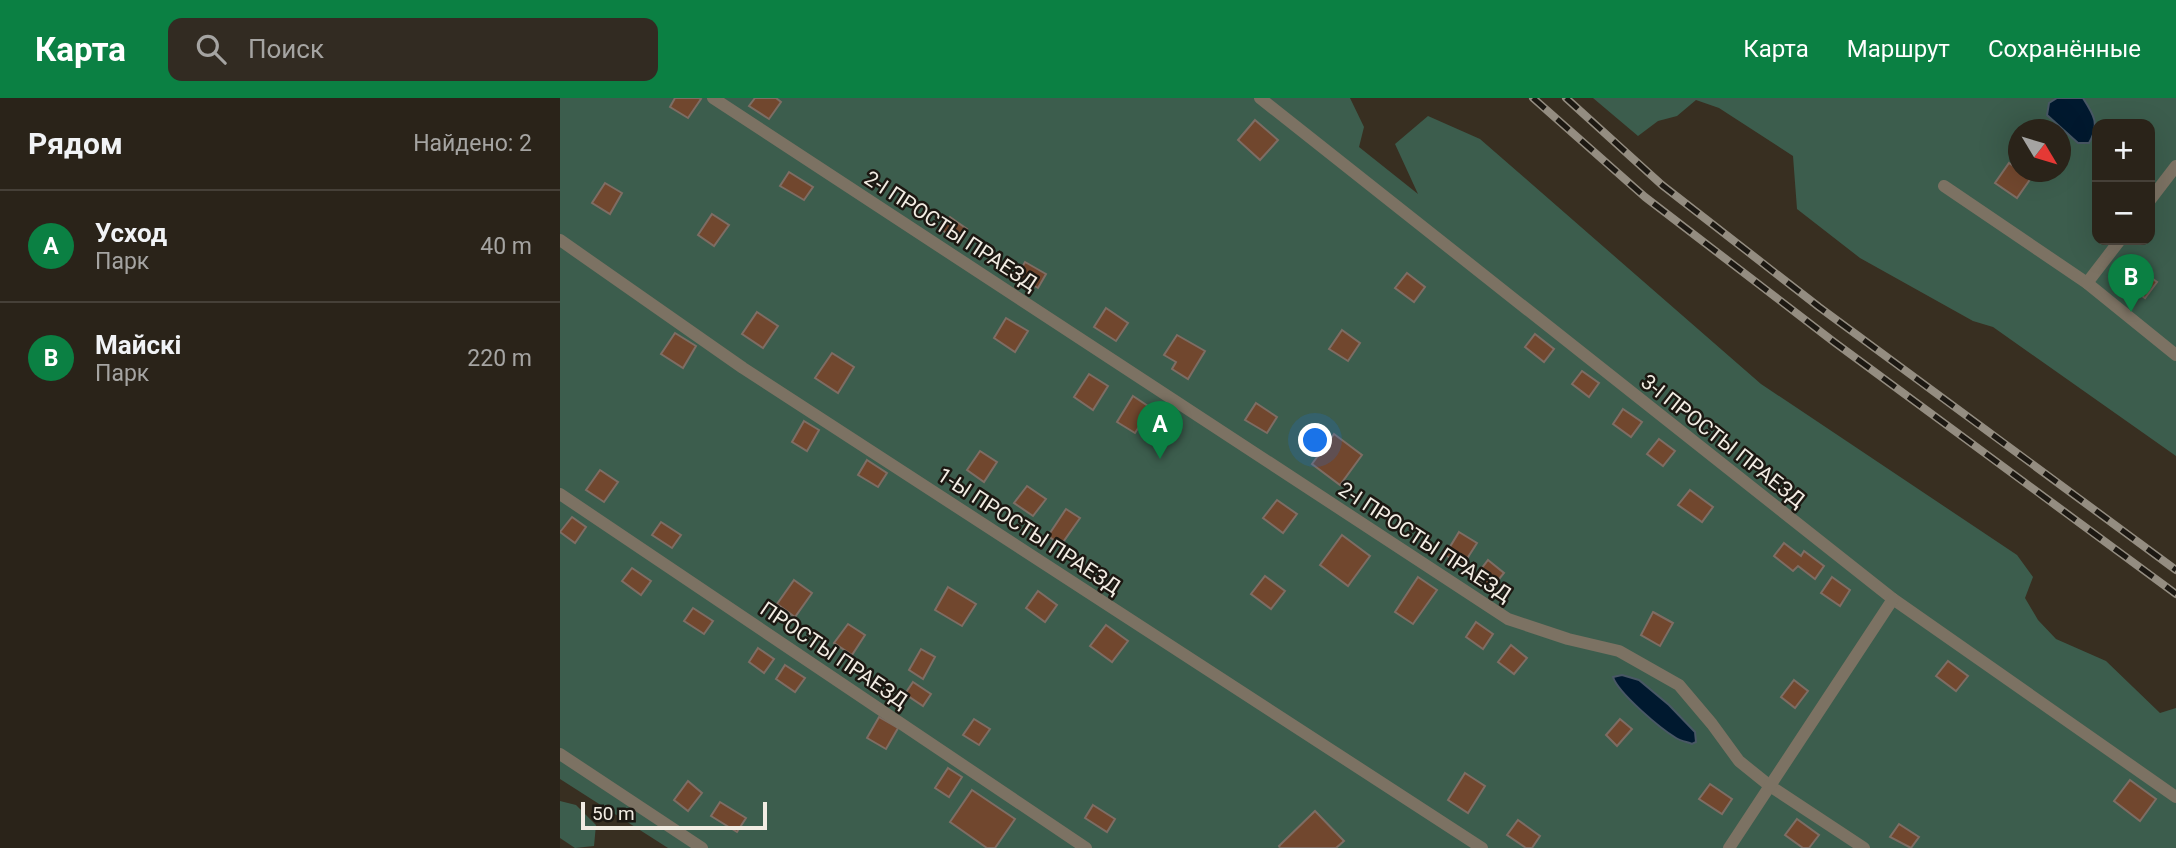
<!DOCTYPE html>
<html lang="ru">
<head>
<meta charset="utf-8">
<style>
	:root { --surface:#2a2319; --page:#322b22; --text:#f1f3f6; --muted:#a5a4a2; --line:#464038; --accent:#0b8043 }
	body { margin:0; font-family:Roboto,sans-serif; background:var(--page); color:var(--text) }
	.controls { position:absolute; right:21px; top:21px; display:grid; overflow:hidden; border-radius:14px; box-shadow:0 7px 28px #0002 }
	.controls button { width:63px; height:63px; display:grid; place-items:center; padding:0; border:0; border-bottom:2px solid var(--line); background:var(--surface); color:var(--text); font:35px sans-serif }
	.compass { position:absolute; left:1448px; top:21px; width:63px; height:63px; border-radius:50%; background:var(--surface); box-shadow:0 7px 28px #0002; rotate:128deg }
	.scale { position:absolute; left:21px; bottom:18px; width:186px; box-sizing:border-box; padding-left:7px; border:4px solid #f2ece3; border-top:0; font-size:19px; line-height:24px; white-space:nowrap; color:#f2ece3; -webkit-text-stroke:5px #1c1812; paint-order:stroke }
	.you { position:absolute; left:756px; top:343px; width:24px; height:24px; margin:-18px; border:5px solid #fff; border-radius:50%; background:#1a73e8; box-shadow:0 0 0 10px #1a73e833 }
	.badge { display:grid; place-items:center; width:46px; height:46px; border-radius:50%; background:var(--accent); color:#fff; font-size:23px; font-weight:700 }
	.pin { position:absolute; translate:-50% -58px; filter:drop-shadow(0 2px 4px #0008) }
	.pin::after { content:''; position:absolute; top:37px; width:24px; height:21px; background:inherit; clip-path:polygon(0 0,100% 0,50% 100%) }
	.list { margin:0; padding:0; list-style:none }
	h2 { display:flex; justify-content:space-between; align-items:center; height:91px; margin:0; padding:0 28px; font-size:30px }
	h2 small { font-size:23px; font-weight:400; color:var(--muted) }
	.list li { display:grid; grid-template-columns:46px 1fr auto; gap:21px; align-items:center; box-sizing:border-box; height:112px; padding:0 28px; border-top:2px solid var(--line) }
	.list b { display:block; font-size:26px; white-space:nowrap }
	.list p { margin:0; font-size:23px; white-space:nowrap; color:var(--muted) }
	.list em { font-size:23px; font-style:normal; color:var(--muted) }
	.icon { flex:none; width:38px; height:38px; fill:none; stroke:currentColor; stroke-width:2; stroke-linecap:round; stroke-linejoin:round }
	.map { position:relative; flex:none; width:1616px; height:750px; overflow:hidden }
	header { display:flex; align-items:center; gap:42px; box-sizing:border-box; height:98px; padding:0 35px; background:var(--accent); color:#fff }
	header strong { font-size:33px }
	nav { display:flex; gap:38px; margin-inline-start:auto; font-size:24px }
	.search { width:490px; height:63px; background:var(--page); display:flex; align-items:center; gap:18px; box-sizing:border-box; padding:0 24px; border-radius:14px; color:var(--muted); font-size:26px }
	main { display:flex }
	aside { flex:1; background:var(--surface) }
	.map>svg:first-child { display:block }
</style>
</head>
<body>
<header>
<strong>Карта</strong>
<div class="search"><svg class="icon" aria-label="search" viewBox="0 0 24 24"><circle cx="10" cy="10" r="6"/><path d="M15 15l6 6"/></svg>Поиск</div>
<nav><a>Карта</a><a>Маршрут</a><a>Сохранённые</a></nav>
</header>
<main>
<aside>
<h2>Рядом<small>Найдено: 2</small></h2>
<ul class="list">
<li><span class="badge">A</span><div><b>Усход</b><p>Парк</p></div><em>40 m</em></li>
<li><span class="badge">B</span><div><b>Майскі</b><p>Парк</p></div><em>220 m</em></li>
</ul>
</aside>
<div class="map">
<svg width="1616" height="750" viewBox="0 0 1616 750">
	<rect width="100%" height="100%" fill="#382f21"/>
	<g fill="#3c5d4d" fill-rule="evenodd">
		<polygon points="0,0 790,0 804,29 799,49 858,96 835,46 868,18 920,41 1201,286 1457,457 1473,479 1465,500 1478,522 1496,541 1546,563 1600,615 1616,610 1616,750 108,750 0,681"/>
		<path d="M1033 0H1616V358L1433 229 1413 223 1300 160 1237 111 1233 58 1159 10 1136 2 1117 18 1098 23 1078 38ZM1537 26H1590V142H1537ZM1458 32H1500V74H1458Z"/>
		<polygon points="0,703 16,707 36,727 34,748 15,750 0,740"/>
	</g>
	<g fill="#00192f" stroke="#495865" stroke-width="2">
		<path d="M1497 0H1523C1534 17 1540 26 1529 45H1518L1487 17 1489 5Z"/>
		<path d="M1062 577 1079 582 1109 607 1135 634 1136 644 1132 646C1127 644 1121 643 1116 640 1101 631 1058 595 1053 579Z"/>
	</g>
	<g fill="#71472e" stroke="#7e6d64" stroke-width="2">
		<polygon points="115,0 139,0 141,1 128,20 110,9"/>
		<polygon points="195,0 216,0 221,4 209,21 189,8"/>
		<polygon points="695,22 718,42 700,62 678,42"/>
		<polygon points="1449,65 1471,80 1457,100 1435,85"/>
		<polygon points="229,74 253,89 244,102 220,88"/>
		<polygon points="45,85 62,95 50,116 32,105"/>
		<polygon points="152,116 169,127 154,148 138,137"/>
		<polygon points="390,119 407,131 398,144 381,131"/>
		<polygon points="465,164 486,176 478,190 457,178"/>
		<polygon points="1575,168 1597,184 1585,200 1563,184"/>
		<polygon points="847,175 865,189 854,204 835,190"/>
		<polygon points="546,210 568,225 556,243 534,229"/>
		<polygon points="197,214 218,228 203,250 182,236"/>
		<polygon points="446,220 468,233 455,254 434,240"/>
		<polygon points="782,232 800,245 788,263 769,251"/>
		<polygon points="115,235 136,248 123,270 101,256"/>
		<polygon points="975,236 994,251 984,264 965,249"/>
		<polygon points="617,237 645,253 628,281 612,271 616,264 604,257"/>
		<polygon points="272,255 294,269 278,295 255,280"/>
		<polygon points="1022,273 1039,285 1029,299 1012,286"/>
		<polygon points="529,276 548,288 533,312 514,299"/>
		<polygon points="573,298 591,310 575,335 557,324"/>
		<polygon points="696,305 717,319 707,335 685,322"/>
		<polygon points="1063,311 1082,324 1071,339 1053,326"/>
		<polygon points="244,323 259,332 247,353 232,344"/>
		<polygon points="774,336 802,357 780,387 752,366"/>
		<polygon points="1099,341 1115,353 1103,368 1087,356"/>
		<polygon points="420,353 437,364 424,384 407,372"/>
		<polygon points="307,362 327,375 318,389 298,377"/>
		<polygon points="40,372 58,384 44,404 26,392"/>
		<polygon points="467,388 486,401 473,418 454,405"/>
		<polygon points="1130,392 1153,409 1142,424 1118,407"/>
		<polygon points="717,402 737,416 723,435 703,420"/>
		<polygon points="506,411 520,420 501,447 488,438"/>
		<polygon points="12,419 26,429 15,445 0,434"/>
		<polygon points="101,424 121,437 112,450 92,437"/>
		<polygon points="899,434 917,445 903,467 885,457"/>
		<polygon points="782,437 810,458 788,488 760,467"/>
		<polygon points="1224,445 1241,458 1244,453 1264,468 1255,481 1238,468 1233,473 1214,458"/>
		<polygon points="928,462 944,475 931,491 915,479"/>
		<polygon points="72,470 91,483 81,497 62,483"/>
		<polygon points="705,478 725,493 711,511 691,496"/>
		<polygon points="858,479 877,492 853,526 835,514"/>
		<polygon points="1272,479 1290,492 1280,508 1261,495"/>
		<polygon points="234,482 252,495 235,519 217,506"/>
		<polygon points="388,489 416,506 402,528 375,512"/>
		<polygon points="478,493 497,507 485,524 466,510"/>
		<polygon points="133,510 153,523 144,536 124,523"/>
		<polygon points="1093,514 1113,525 1100,548 1081,537"/>
		<polygon points="916,524 933,536 923,551 906,539"/>
		<polygon points="288,526 305,537 292,557 274,545"/>
		<polygon points="546,527 568,543 552,564 530,548"/>
		<polygon points="951,547 967,560 954,576 938,564"/>
		<polygon points="198,550 214,561 204,575 189,564"/>
		<polygon points="361,551 375,559 363,581 349,572"/>
		<polygon points="1388,563 1408,578 1396,593 1376,578"/>
		<polygon points="225,567 245,580 235,594 216,581"/>
		<polygon points="1234,582 1248,593 1235,610 1221,599"/>
		<polygon points="353,584 371,596 363,608 345,596"/>
		<polygon points="319,619 338,630 326,651 307,640"/>
		<polygon points="414,621 430,631 419,647 403,637"/>
		<polygon points="1060,621 1072,631 1057,648 1046,637"/>
		<polygon points="388,670 402,679 389,699 375,690"/>
		<polygon points="905,675 925,688 908,715 888,702"/>
		<polygon points="1570,682 1596,701 1580,723 1554,703"/>
		<polygon points="128,683 142,695 128,713 114,702"/>
		<polygon points="1150,686 1172,701 1162,716 1139,701"/>
		<polygon points="412,692 455,721 435,750 427,750 390,724"/>
		<polygon points="160,704 186,720 177,734 151,718"/>
		<polygon points="533,707 555,721 547,734 525,720"/>
		<polygon points="755,713 784,743 776,750 720,750 719,748"/>
		<polygon points="1237,721 1259,737 1249,750 1243,750 1225,737"/>
		<polygon points="958,722 980,738 972,750 966,750 947,737"/>
		<polygon points="1339,726 1359,739 1351,750 1330,739"/>
	</g>
	<g fill="none" stroke-linecap="round" stroke-linejoin="round">
		<g stroke="#7c7263" stroke-width="12">
			<polyline points="153,0 948,521 1008,541 1059,553 1119,587 1152,626 1179,663 1210,688 1304,750"/>
			<polyline points="700,0 1333,501 1616,699"/>
			<polyline points="1384,88 1527,185 1616,257"/>
			<polyline points="1590,102 1616,68"/>
			<polyline points="0,142 183,270 922,750"/>
			<polyline points="1527,185 1560,142"/>
			<polyline points="0,396 526,750"/>
			<polyline points="0,656 142,750"/>
			<polyline points="1169,750 1333,501"/>
		</g>
		<g stroke="#948d81" stroke-width="8">
			<g id="rail">
				<polyline points="973,0 1085,99 1274,244 1616,496"/>
				<polyline points="1006,0 1102,87 1259,209 1616,472"/>
			</g>
		</g>
		<use href="#rail" stroke="#1c1812" stroke-width="5" stroke-dasharray="16" stroke-linecap="butt"/>
	</g>
	<g text-anchor="middle" dominant-baseline="central" stroke-width="5" stroke-linejoin="round" paint-order="stroke">
		<g font-size="21" fill="#f2ece3" stroke="#1c1812">
			<text transform="translate(391 133) rotate(33)">2-І ПРОСТЫ ПРАЕЗД</text>
			<text transform="translate(1163 343) rotate(38)">3-І ПРОСТЫ ПРАЕЗД</text>
			<text transform="translate(469 433) rotate(33)">1-Ы ПРОСТЫ ПРАЕЗД</text>
			<text transform="translate(865 444) rotate(33)">2-І ПРОСТЫ ПРАЕЗД</text>
			<text transform="translate(274 557) rotate(34)">ПРОСТЫ ПРАЕЗД</text>
		</g>
	</g>
</svg>
<div class="controls">
<button>+</button>
<button>−</button>
</div>
<svg class="compass" viewBox="-18 -18 36 36"><path d="M0-13l5 13h-10z" fill="#e53935"/><path d="M0 13l5-13h-10z" fill="#a5a4a2"/></svg>
<div class="scale">50 m</div>
<div class="you"></div>
<div class="pin badge" style="left:600px;top:361px">A</div>
<div class="pin badge" style="left:1571px;top:214px">B</div>
</div>
</main>
</body>
</html>
